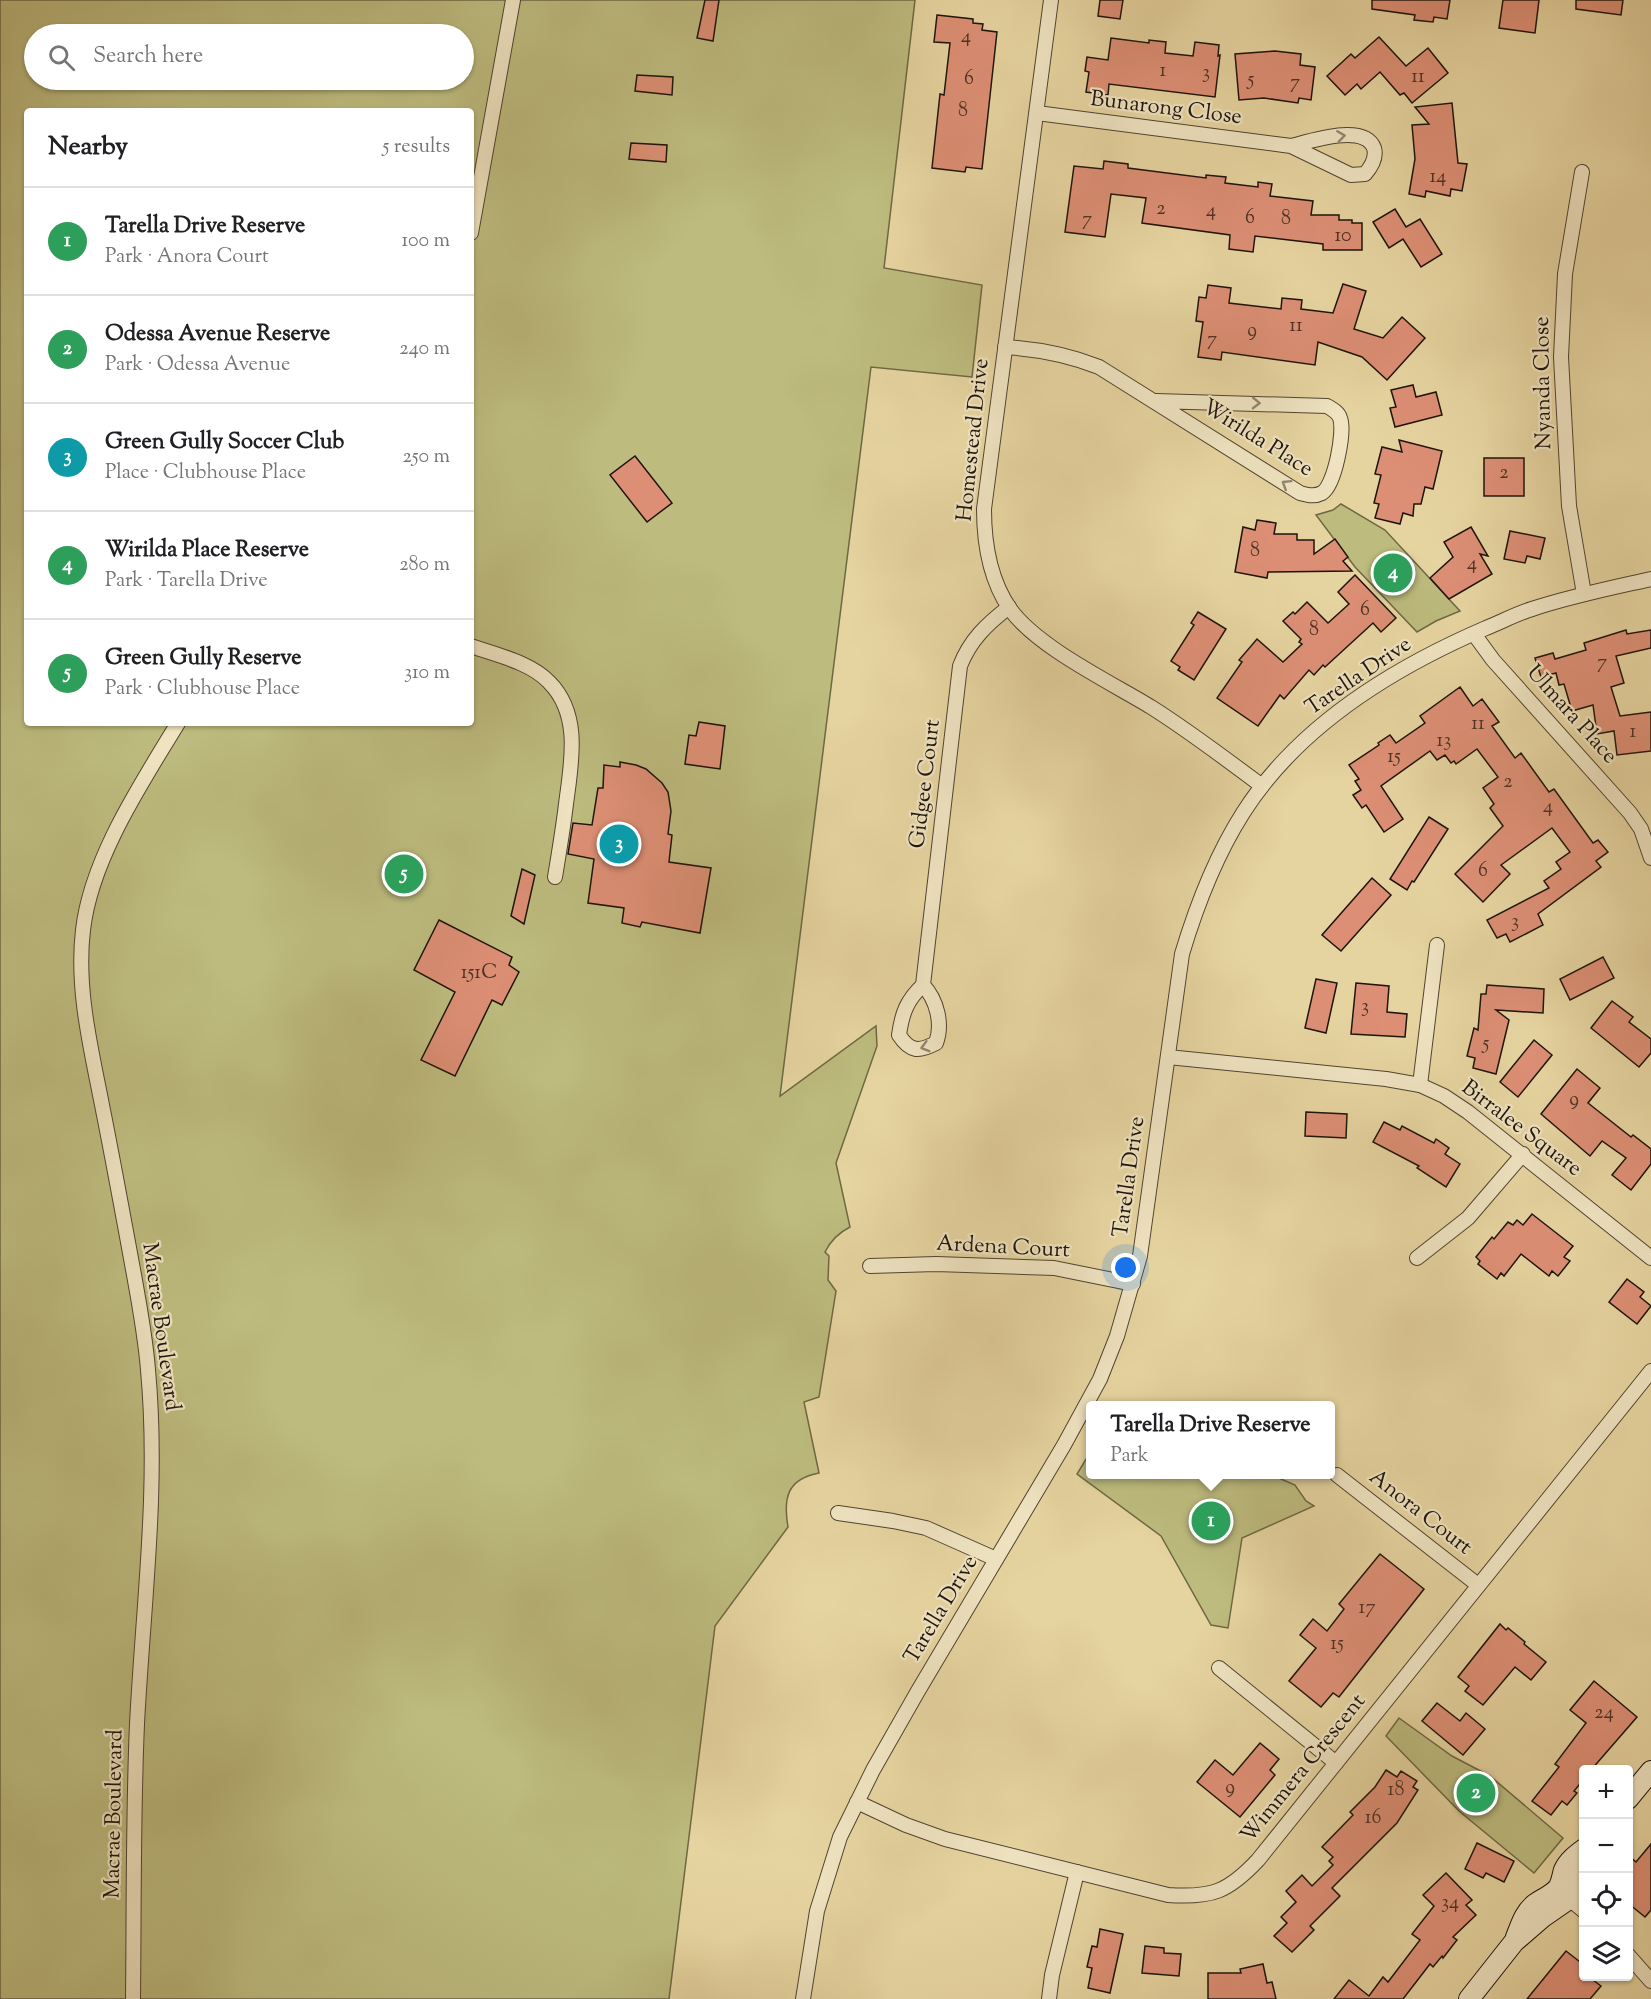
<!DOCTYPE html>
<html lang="en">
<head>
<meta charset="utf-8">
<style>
	:root { --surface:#fff; --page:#f2f2f2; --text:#202124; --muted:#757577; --line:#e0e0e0; --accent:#0b8043 }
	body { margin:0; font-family:"Sorts Mill Goudy",serif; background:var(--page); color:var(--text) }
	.controls { position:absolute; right:18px; bottom:18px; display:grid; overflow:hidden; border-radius:6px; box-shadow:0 2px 4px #0004 }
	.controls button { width:54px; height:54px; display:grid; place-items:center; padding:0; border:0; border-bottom:2px solid var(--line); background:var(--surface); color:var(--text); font:30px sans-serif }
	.you { position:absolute; left:1126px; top:1268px; width:21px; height:21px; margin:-15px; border:4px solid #fff; border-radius:50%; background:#1a73e8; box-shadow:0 0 0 9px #1a73e833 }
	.badge { display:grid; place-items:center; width:39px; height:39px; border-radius:50%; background:var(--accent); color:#fff; font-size:20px; font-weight:700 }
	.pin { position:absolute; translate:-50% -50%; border:3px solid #fff; box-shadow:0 2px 6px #0006 }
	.popup { position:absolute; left:1086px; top:1401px; width:249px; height:78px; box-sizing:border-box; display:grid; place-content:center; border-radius:6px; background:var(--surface); filter:drop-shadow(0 2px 4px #0005); font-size:20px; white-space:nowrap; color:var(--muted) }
	.popup b { font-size:22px; color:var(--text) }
	.popup::after { content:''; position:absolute; left:50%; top:100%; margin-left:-12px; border:12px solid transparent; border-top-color:var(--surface) }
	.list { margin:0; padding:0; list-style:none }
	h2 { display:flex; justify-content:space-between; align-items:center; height:78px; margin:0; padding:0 24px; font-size:26px }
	h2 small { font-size:20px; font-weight:400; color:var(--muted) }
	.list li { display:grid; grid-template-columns:39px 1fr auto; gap:18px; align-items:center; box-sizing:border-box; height:108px; padding:0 24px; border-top:2px solid var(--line) }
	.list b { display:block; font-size:22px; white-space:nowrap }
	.list p { margin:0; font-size:20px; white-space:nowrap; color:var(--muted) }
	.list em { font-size:20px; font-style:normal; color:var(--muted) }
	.icon { flex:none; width:33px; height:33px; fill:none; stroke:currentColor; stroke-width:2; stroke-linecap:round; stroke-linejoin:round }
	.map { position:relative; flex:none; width:1651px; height:1999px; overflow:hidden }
	.search { position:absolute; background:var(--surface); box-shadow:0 2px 4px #0004; left:24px; top:24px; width:450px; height:66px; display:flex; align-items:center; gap:15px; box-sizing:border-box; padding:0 21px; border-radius:33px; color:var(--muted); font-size:22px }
	.panel { position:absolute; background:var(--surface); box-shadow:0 2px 4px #0004; left:24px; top:108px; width:450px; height:618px; border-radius:6px }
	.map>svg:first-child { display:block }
</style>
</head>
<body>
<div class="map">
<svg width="1651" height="1999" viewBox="0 0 1651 1999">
	<rect width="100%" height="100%" fill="#e6d4a0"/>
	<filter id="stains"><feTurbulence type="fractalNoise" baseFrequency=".00333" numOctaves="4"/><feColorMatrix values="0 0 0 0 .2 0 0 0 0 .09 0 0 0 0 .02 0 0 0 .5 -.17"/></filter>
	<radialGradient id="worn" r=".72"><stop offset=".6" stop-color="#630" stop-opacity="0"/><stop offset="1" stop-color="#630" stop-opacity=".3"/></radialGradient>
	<g fill="#bdbb7e" stroke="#6e6844" stroke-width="1.5" fill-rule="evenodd">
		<path d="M0 0H915L884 268 982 285 972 377 871 367 780 1096 876 1026 877 1046 836 1163 850 1227C838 1233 831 1240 825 1252L829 1256 828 1280 836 1291 819 1397 804 1402 819 1473C787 1479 783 1498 788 1527L715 1626 669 1999H0ZM34 34H464V80H34ZM27 111H471V723H27Z"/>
		<polygon points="1341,504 1385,530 1460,611 1436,621 1417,632 1355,567 1316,515 1333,510"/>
		<polygon points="1091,1451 1091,1474 1272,1475 1295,1485 1306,1501 1314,1506 1242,1538 1228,1628 1211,1625 1161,1536 1077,1474"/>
		<polygon points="1399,1718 1452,1756 1490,1776 1563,1838 1534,1873 1459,1811 1386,1736"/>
	</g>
	<g fill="#dd8f75" stroke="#1e140b" stroke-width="1.5">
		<polygon points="705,0 719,0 713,41 697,38"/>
		<polygon points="1100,0 1123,0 1120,19 1098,16"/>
		<polygon points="1372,0 1450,0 1447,19 1434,17 1433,22 1414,20 1415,15 1372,9"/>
		<polygon points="1503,0 1539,0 1535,33 1499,28"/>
		<polygon points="1576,0 1623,0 1621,15 1576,9"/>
		<polygon points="937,15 973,19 973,23 983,24 982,30 997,32 982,169 966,167 965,172 932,168 940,94 944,95 950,43 934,42"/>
		<polygon points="1379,37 1406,66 1428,48 1448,73 1412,103 1404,93 1400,95 1380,72 1361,89 1357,84 1345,95 1327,76 1351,54 1355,58"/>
		<polygon points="1111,38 1149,43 1149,40 1166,42 1165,53 1193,56 1195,42 1219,45 1218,56 1220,55 1215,97 1109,84 1108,95 1086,92 1089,72 1085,71 1087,57 1108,60"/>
		<polygon points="1275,51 1301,54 1300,65 1315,67 1311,100 1299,98 1298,103 1264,98 1239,100 1235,54"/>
		<polygon points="637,75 673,77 672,95 635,91"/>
		<polygon points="1452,103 1458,163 1467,164 1462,191 1451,189 1450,196 1426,191 1425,197 1409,194 1415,159 1412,125 1429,124 1415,107"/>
		<polygon points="631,143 667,145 666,162 629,159"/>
		<polygon points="1104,161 1128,164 1128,168 1206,178 1206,175 1226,177 1225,183 1258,187 1258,182 1272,184 1270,196 1313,201 1311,215 1339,215 1339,220 1352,220 1352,223 1362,223 1362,250 1323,250 1323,244 1255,236 1253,252 1229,249 1230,235 1142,223 1146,198 1111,194 1105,237 1065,232 1074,166 1103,169"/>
		<polygon points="1395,209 1406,227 1420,219 1442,254 1421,267 1403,239 1389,248 1373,222"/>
		<polygon points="1343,284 1366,291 1354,329 1383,338 1402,317 1425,338 1387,380 1362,357 1318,342 1315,365 1222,352 1221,360 1198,357 1203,322 1196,321 1199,297 1206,298 1208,285 1231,288 1229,303 1281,309 1282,298 1302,300 1301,309 1333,313"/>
		<polygon points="1413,385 1416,397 1436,392 1442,415 1395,427 1390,408 1396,407 1391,390"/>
		<polygon points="1399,440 1442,451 1433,489 1425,487 1421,504 1414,504 1413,516 1403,513 1400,524 1375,518 1379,504 1374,503 1381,475 1375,474 1382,447 1402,452"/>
		<polygon points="635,456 672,503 647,522 610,475"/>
		<rect x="1484" y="458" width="40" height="38"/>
		<polygon points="1257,520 1276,523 1274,534 1297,534 1297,540 1314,540 1314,554 1335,539 1348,557 1343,561 1352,571 1268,572 1267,578 1235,572 1243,527 1255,530"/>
		<polygon points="1471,527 1488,556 1480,554 1492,574 1449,599 1430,578 1453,557 1444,542"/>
		<polygon points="1510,531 1545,538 1540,559 1527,556 1525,563 1504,559"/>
		<polygon points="1355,575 1396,618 1381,632 1373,623 1325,667 1323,665 1314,675 1309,670 1284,699 1280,695 1258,726 1217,698 1242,662 1239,660 1257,639 1283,662 1302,644 1299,642 1301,639 1283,621 1293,612 1295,614 1307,602 1328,623 1349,604 1338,592"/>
		<polygon points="1198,612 1226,629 1194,680 1178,670 1180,667 1171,661 1194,625 1191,623"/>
		<polygon points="1626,630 1627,634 1651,630 1651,648 1616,656 1624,683 1611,687 1620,716 1651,712 1651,751 1617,755 1614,731 1597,734 1593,705 1572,711 1564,684 1559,685 1556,673 1541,677 1535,658 1553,653 1555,659 1586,650 1584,643"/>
		<polygon points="1460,687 1473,706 1482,699 1499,722 1492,726 1515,758 1521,753 1549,792 1554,789 1593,843 1598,840 1608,852 1596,861 1601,867 1538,914 1543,925 1510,942 1506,934 1497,938 1487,920 1549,888 1544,881 1561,869 1556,862 1570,852 1552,828 1501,865 1510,874 1483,902 1455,874 1503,826 1490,808 1494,804 1483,788 1498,777 1477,749 1456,764 1454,761 1451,763 1445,755 1437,760 1430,751 1381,786 1403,819 1384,832 1366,805 1362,808 1353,795 1361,790 1355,781 1359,779 1349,765 1379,745 1378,743 1390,735 1396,743 1425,723 1420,716"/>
		<polygon points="699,722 725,726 720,769 685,764 689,735 696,736"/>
		<polygon points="620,762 636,765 646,769 662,783 668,792 671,811 668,834 672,835 669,862 711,868 700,933 642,922 640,927 622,923 624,908 588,903 594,859 568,854 573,823 592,825 598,788 603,788 604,765 620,767"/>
		<polygon points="1429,817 1448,829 1414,882 1412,881 1407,890 1390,879"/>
		<polygon points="522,869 535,875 524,924 511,916"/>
		<polygon points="1372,878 1391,895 1341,951 1322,935"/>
		<polygon points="439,920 512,957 509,965 519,972 502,1005 492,1000 455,1076 421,1060 455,992 414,970"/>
		<polygon points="1603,957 1614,978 1570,1000 1560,979"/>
		<polygon points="1316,979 1337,983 1326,1033 1305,1028"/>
		<polygon points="1356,983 1389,986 1387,1012 1407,1014 1405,1037 1351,1034"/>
		<polygon points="1487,985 1544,989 1543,1013 1496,1010 1509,1020 1496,1074 1473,1068 1475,1058 1467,1056 1474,1028 1478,1030 1481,994 1486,994"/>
		<polygon points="1612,1001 1633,1017 1629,1022 1651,1039 1651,1053 1639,1067 1591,1028"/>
		<polygon points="1534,1040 1552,1055 1518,1097 1500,1082"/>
		<polygon points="1577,1069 1600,1088 1588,1103 1631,1137 1633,1135 1651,1149 1651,1164 1631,1190 1612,1175 1626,1158 1602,1141 1590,1156 1541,1114"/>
		<polygon points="1306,1112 1347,1114 1346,1138 1305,1136"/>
		<polygon points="1384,1122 1400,1130 1402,1126 1434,1143 1436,1139 1449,1148 1445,1154 1460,1164 1446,1187 1417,1168 1419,1166 1373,1142"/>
		<polygon points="1532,1214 1573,1246 1564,1257 1570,1261 1558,1276 1552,1271 1549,1276 1521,1254 1504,1276 1501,1273 1497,1279 1478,1264 1480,1261 1476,1257 1492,1237 1494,1239 1508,1222 1513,1225 1517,1220 1523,1225"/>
		<polygon points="1627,1279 1644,1292 1640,1297 1651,1306 1637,1324 1609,1302"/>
		<polygon points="1380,1554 1424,1589 1339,1697 1333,1693 1321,1707 1289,1681 1316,1648 1300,1635 1313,1619 1327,1631 1344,1609 1339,1604"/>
		<polygon points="1500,1624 1506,1630 1508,1628 1525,1642 1524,1644 1546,1662 1531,1680 1515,1667 1483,1705 1465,1691 1469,1686 1458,1677"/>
		<polygon points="1594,1681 1637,1717 1591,1770 1584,1770 1584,1779 1574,1791 1577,1793 1567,1805 1562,1801 1551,1815 1532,1801 1559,1767 1555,1764 1586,1723 1570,1710"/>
		<polygon points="1437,1703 1460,1721 1466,1713 1485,1729 1463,1755 1422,1721"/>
		<polygon points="1260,1743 1279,1759 1270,1770 1275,1775 1240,1817 1197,1782 1215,1760 1233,1775"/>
		<polygon points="1386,1770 1397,1777 1401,1771 1417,1781 1413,1787 1418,1790 1397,1823 1332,1888 1340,1896 1310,1926 1314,1930 1292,1952 1274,1936 1287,1923 1281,1917 1296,1902 1286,1891 1302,1875 1312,1886 1333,1865 1329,1861 1333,1857 1322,1847 1353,1815 1350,1812 1375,1787"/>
		<polygon points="1477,1843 1514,1861 1504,1882 1486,1873 1483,1878 1465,1869"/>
		<polygon points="1651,1844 1651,1910 1645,1917 1629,1904 1629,1856 1636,1862"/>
		<polygon points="1446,1873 1472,1900 1466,1905 1476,1915 1453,1937 1457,1940 1443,1958 1442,1956 1433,1967 1430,1964 1403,1999 1334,1999 1349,1980 1369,1996 1383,1977 1388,1982 1420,1940 1412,1934 1434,1906 1423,1895"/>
		<polygon points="1100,1929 1123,1934 1110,1993 1088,1988 1092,1968 1087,1967 1092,1946 1097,1947"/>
		<polygon points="1145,1946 1164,1948 1164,1953 1181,1954 1179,1976 1142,1973"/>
		<polygon points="1566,1951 1584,1965 1584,1977 1589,1977 1601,1986 1590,1999 1527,1999"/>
		<polygon points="1263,1964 1267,1983 1272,1982 1276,1999 1208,1999 1208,1973 1241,1973 1240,1969"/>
	</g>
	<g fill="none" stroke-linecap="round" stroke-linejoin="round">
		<g stroke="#504430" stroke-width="16">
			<g id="street">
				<path d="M1051 0 984 509C984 543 990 580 1010 609 1037 647 1110 682 1151 707 1189 731 1226 759 1262 786"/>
				<path d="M1037 113 1291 146 1351 175 1365 174C1371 167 1377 158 1374 148 1364 123 1311 141 1291 146"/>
				<polyline points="1582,172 1565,274 1561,357 1569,506 1584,594"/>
				<polyline points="471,233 513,0"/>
				<path d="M1005 347C1037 349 1069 355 1099 367L1300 493C1308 495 1314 497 1322 493 1335 485 1345 431 1340 418 1338 412 1332 409 1327 406L1156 401"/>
				<polyline points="1474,634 1493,660 1630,813 1641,829 1651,858"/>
				<path d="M471 646C496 655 530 662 549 682 582 715 571 764 566 804 563 829 559 853 555 877"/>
				<path d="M923 985C937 1000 943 1024 936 1043 919 1052 910 1052 899 1035 902 1013 907 1000 923 985L960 666C970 640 987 624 1009 607"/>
				<polyline points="1168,1057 1386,1079 1420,1085 1444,1096 1468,1112 1651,1258"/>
				<polyline points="1420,1085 1437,945"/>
				<polyline points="1417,1258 1468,1218 1523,1154"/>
				<polyline points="870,1266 936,1264 1054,1268 1133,1284"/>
				<polyline points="1337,1475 1478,1585"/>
				<polyline points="838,1513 893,1521 926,1528 996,1559"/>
				<polyline points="1219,1668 1336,1763"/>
				<path d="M857 1802 906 1825 945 1839 1168 1895C1212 1898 1228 1892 1258 1860L1651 1371"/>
				<polyline points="1562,1893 1584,1911"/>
				<polyline points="1628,1955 1651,1981"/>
				<path d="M133 1999C134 1907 133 1815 137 1724 143 1606 159 1488 148 1370 145 1331 137 1292 130 1253 121 1204 112 1155 102 1105 91 1048 76 989 83 930 91 859 141 784 178 723"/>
				<path d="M803 1999 817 1911 840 1837 873 1770 918 1691 1064 1445 1100 1379 1117 1336 1140 1256 1182 954C1197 904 1215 857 1243 813 1298 726 1393 668 1486 628 1501 622 1516 614 1532 609 1571 596 1611 588 1651 579"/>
				<polyline points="1049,1999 1052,1975 1077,1872"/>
			</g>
		</g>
		<g stroke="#1e140b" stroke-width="22">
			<g id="secondary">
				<polyline points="1628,1799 1651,1771"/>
				<path d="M1516 1937C1521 1925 1524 1913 1535 1904 1543 1898 1551 1896 1558 1888 1562 1882 1562 1876 1564 1870 1568 1861 1576 1855 1584 1849"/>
				<polyline points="1469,1999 1514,1942 1543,1917 1569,1899 1584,1863"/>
			</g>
		</g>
		<use href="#street" stroke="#efe3c1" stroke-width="14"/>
		<use href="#secondary" stroke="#efe3c1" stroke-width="20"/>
	</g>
	<defs><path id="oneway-chevron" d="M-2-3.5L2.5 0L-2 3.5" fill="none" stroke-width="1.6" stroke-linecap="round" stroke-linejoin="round" transform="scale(1.5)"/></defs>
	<g stroke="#91866f">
		<use href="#oneway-chevron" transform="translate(1341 136) rotate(-8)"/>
		<use href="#oneway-chevron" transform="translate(1256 403) rotate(1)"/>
		<use href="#oneway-chevron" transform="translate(1286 484) rotate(-148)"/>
		<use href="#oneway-chevron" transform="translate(925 1047) rotate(164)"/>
	</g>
	<g text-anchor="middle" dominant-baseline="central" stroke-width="4.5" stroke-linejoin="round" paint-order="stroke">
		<g font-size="20" fill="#4e3326">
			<text x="966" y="37">4</text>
			<text x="1163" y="71">1</text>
			<text x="1206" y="73">3</text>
			<text x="1418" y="77">11</text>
			<text x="969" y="79">6</text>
			<text x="1251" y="80">5</text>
			<text x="1295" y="83">7</text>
			<text x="963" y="111">8</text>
			<text x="1438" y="177">14</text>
			<text x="1161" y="209">2</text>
			<text x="1211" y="211">4</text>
			<text x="1250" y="218">6</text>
			<text x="1286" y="219">8</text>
			<text x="1087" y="220">7</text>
			<text x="1343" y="236">10</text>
			<text x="1296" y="326">11</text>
			<text x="1252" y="331">9</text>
			<text x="1212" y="340">7</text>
			<text x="1504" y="473">2</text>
			<text x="1255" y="551">8</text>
			<text x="1472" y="564">4</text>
			<text x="1365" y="610">6</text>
			<text x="1314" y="630">8</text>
			<text x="1602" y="663">7</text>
			<text x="1478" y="724">11</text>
			<text x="1633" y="732">1</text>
			<text x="1444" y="741">13</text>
			<text x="1394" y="757">15</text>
			<text x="1508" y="782">2</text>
			<text x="1548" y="807">4</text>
			<text x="1483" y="871">6</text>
			<text x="1515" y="922">3</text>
			<text x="479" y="973">151C</text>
			<text x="1365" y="1007">3</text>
			<text x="1486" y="1044">5</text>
			<text x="1574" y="1100">9</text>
			<text x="1367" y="1608">17</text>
			<text x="1337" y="1644">15</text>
			<text x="1604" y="1713">24</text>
			<text x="1230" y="1788">9</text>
			<text x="1396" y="1790">18</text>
			<text x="1373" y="1818">16</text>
			<text x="1450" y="1903">34</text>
		</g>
		<g font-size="22" fill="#1e140b" stroke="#efe3c1">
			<text transform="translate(1166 109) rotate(7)">Bunarong Close</text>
			<text transform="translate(1544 383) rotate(-91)">Nyanda Close</text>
			<text transform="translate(1257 439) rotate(32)">Wirilda Place</text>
			<text transform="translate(974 440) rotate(-84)">Homestead Drive</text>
			<text transform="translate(1359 677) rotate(-34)">Tarella Drive</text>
			<text transform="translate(1571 715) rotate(48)">Ulmara Place</text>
			<text transform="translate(926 784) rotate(-83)">Gidgee Court</text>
			<text transform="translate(1521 1129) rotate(37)">Birralee Square</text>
			<text transform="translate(1130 1177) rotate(-82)">Tarella Drive</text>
			<text transform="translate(1003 1248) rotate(3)">Ardena Court</text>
			<text transform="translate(160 1327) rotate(82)">Macrae Boulevard</text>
			<text transform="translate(1420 1513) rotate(38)">Anora Court</text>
			<text transform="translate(942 1610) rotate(-59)">Tarella Drive</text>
			<text transform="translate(1304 1769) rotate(-51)">Wimmera Crescent</text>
			<text transform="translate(115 1814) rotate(-89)">Macrae Boulevard</text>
		</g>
	</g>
	<rect width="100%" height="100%" filter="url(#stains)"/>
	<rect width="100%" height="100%" fill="url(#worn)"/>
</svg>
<div class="controls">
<button>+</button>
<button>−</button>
<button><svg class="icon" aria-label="locate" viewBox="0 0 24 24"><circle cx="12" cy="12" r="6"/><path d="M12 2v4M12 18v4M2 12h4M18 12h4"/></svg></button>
<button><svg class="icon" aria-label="layers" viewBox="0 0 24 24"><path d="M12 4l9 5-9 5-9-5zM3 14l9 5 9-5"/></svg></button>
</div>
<div class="you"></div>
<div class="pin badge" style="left:1211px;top:1521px;background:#2e9e5b">1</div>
<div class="popup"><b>Tarella Drive Reserve</b>Park</div>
<div class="pin badge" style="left:1476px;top:1793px;background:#2e9e5b">2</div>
<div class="pin badge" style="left:619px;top:844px;background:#0f9aa8">3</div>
<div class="pin badge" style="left:1393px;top:573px;background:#2e9e5b">4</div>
<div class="pin badge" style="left:404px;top:874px;background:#2e9e5b">5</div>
<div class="search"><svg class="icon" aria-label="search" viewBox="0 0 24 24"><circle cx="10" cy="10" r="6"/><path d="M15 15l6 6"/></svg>Search here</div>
<section class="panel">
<h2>Nearby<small>5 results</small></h2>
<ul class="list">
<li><span class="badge" style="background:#2e9e5b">1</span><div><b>Tarella Drive Reserve</b><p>Park · Anora Court</p></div><em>100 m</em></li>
<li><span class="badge" style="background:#2e9e5b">2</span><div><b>Odessa Avenue Reserve</b><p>Park · Odessa Avenue</p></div><em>240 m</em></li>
<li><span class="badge" style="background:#0f9aa8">3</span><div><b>Green Gully Soccer Club</b><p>Place · Clubhouse Place</p></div><em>250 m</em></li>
<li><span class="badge" style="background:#2e9e5b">4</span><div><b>Wirilda Place Reserve</b><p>Park · Tarella Drive</p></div><em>280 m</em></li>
<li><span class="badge" style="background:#2e9e5b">5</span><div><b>Green Gully Reserve</b><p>Park · Clubhouse Place</p></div><em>310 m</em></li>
</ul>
</section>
</div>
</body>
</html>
